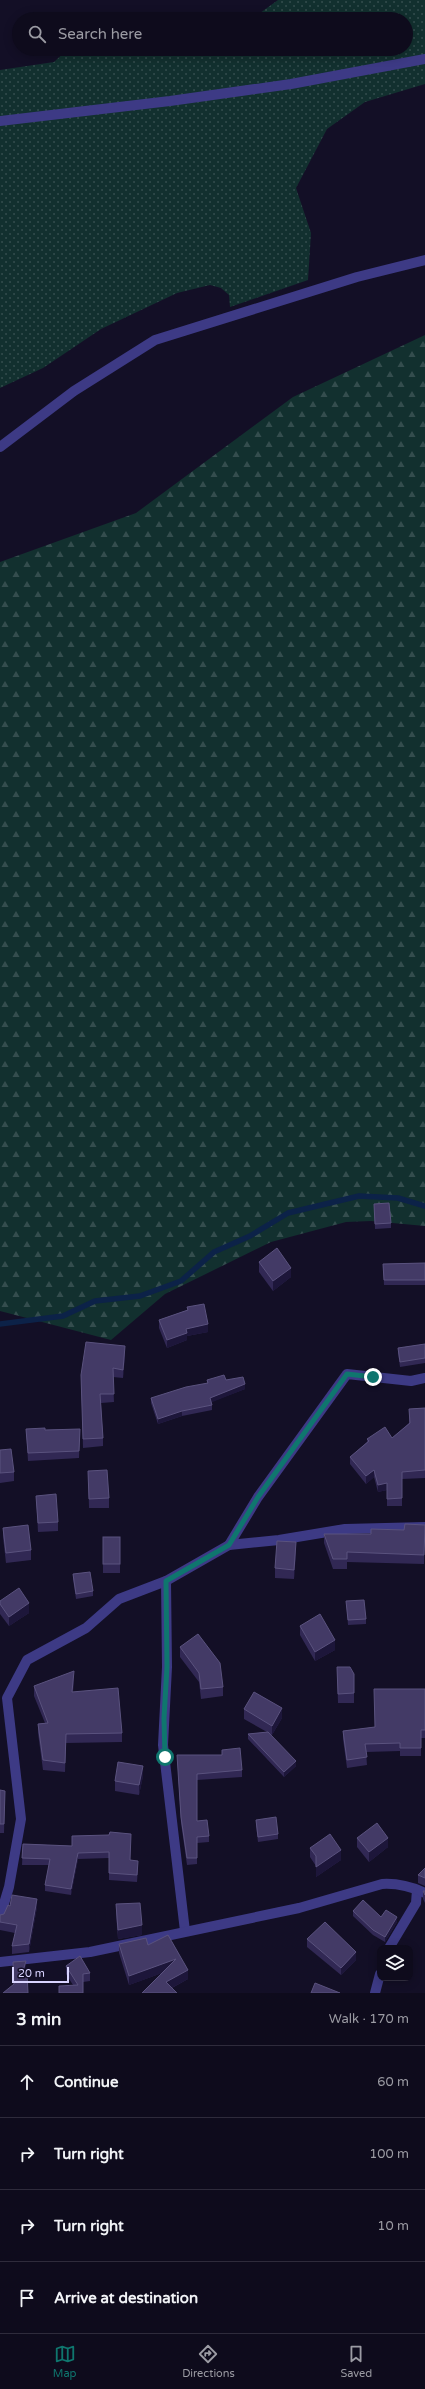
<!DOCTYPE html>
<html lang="en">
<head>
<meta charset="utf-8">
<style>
	:root { --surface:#0e0b1c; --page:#1c1929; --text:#f1f3f6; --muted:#9b9ba3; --line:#2e2b3b; --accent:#0f766e }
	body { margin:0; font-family:"Varela Round",sans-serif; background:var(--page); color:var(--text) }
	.controls { position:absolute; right:12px; bottom:12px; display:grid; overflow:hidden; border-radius:8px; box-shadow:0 2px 10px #0003 }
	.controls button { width:36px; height:36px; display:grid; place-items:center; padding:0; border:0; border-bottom:1px solid var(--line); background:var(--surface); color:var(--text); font:20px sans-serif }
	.scale { position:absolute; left:12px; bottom:10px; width:57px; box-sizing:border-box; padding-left:4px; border:2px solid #d9d4ff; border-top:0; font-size:11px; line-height:14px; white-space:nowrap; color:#d9d4ff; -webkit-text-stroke:3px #130f26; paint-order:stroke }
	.stop { position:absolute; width:12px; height:12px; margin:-9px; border:3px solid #0f766e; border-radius:50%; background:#fff }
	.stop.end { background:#0f766e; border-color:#fff; box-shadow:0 1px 4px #0008 }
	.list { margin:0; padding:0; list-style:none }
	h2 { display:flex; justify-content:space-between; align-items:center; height:52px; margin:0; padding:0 16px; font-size:17px }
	h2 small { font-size:13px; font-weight:400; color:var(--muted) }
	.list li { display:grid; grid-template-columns:26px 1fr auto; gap:12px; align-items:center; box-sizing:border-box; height:72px; padding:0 16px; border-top:1px solid var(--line) }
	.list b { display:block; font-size:15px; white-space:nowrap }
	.list em { font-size:13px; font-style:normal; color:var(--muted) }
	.icon { flex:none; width:22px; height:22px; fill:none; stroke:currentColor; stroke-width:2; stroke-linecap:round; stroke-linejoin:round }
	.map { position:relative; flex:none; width:425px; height:1993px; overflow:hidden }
	.search { position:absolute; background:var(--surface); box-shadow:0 2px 10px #0003; left:12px; right:12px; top:12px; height:44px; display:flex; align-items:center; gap:10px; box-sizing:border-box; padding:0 14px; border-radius:22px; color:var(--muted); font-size:15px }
	.sheet { height:340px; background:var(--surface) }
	nav { display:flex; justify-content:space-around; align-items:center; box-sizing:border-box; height:56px; border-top:1px solid var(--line); background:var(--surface); font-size:11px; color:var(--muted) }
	nav a { display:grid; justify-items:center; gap:2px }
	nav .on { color:var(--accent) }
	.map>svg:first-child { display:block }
</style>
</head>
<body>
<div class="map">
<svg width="425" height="1993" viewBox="0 0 425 1993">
	<defs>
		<pattern id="grass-dots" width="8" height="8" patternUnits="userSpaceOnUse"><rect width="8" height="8" fill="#12302f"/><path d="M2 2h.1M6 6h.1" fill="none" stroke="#344d4e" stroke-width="1.8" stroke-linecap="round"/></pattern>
		<pattern id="forest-firs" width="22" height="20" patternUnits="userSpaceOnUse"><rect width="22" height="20" fill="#12302f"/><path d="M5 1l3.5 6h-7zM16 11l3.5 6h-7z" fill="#344d4e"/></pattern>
	</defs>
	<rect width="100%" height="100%" fill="#130f26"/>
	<polygon fill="url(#grass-dots)" points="278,0 425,0 425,84 365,102 327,129 296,188 311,233 308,280 230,307 229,295 221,288 210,285 177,293 101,329 43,368 0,388 0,70 54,62 68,49 406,49 406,19 225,19 260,13"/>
	<polygon fill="url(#forest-firs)" points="425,335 425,1226 371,1221 346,1222 271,1242 165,1294 111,1340 0,1311 0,562 136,513 293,397"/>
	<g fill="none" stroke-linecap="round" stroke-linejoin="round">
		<polyline stroke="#0c2248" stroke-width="5.5" points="0,1324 63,1316 95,1301 140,1296 181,1281 214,1252 250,1236 288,1213 359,1196 398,1198 425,1206"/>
		<g stroke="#3d3a85" stroke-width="10">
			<polyline points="0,121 170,101 291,84 425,59"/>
			<polyline points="0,447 74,391 155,340 357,277 425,260"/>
			<polyline points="229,1545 279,1540 345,1529 425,1527"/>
			<polyline points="166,1581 167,1667 163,1745 185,1931"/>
			<polyline points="0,1917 9,1887 21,1819 7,1698 27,1660 86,1628 119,1599 166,1581 229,1545 258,1497 347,1374 411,1381 425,1378"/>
			<polyline points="389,1948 416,1903 417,1890"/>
			<path d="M0 1962 90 1952 299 1908 382 1884C398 1883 410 1886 425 1893"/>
			<polyline points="375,1993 380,1974"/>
		</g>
	</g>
	<g fill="#312854">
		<polygon points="374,1204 391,1223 391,1228 375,1229"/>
		<polygon points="259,1262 291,1277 273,1291 259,1272"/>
		<polygon points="425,1263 425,1285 384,1285 383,1264"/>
		<polygon points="187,1307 208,1332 187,1336 187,1340 167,1348 159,1328 159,1320 187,1310"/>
		<polygon points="425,1344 425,1363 400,1367 398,1353 398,1348"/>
		<polygon points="125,1355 123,1378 113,1377 114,1402 101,1403 103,1438 103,1446 83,1448 81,1375"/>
		<polygon points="207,1380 226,1380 245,1389 211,1402 212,1405 212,1410 182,1416 158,1424 151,1403 151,1398 207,1383"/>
		<polygon points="425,1408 425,1478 402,1479 402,1506 387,1506 387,1490 378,1492 374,1477 366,1484 350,1464 350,1457 367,1442 367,1439 392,1438 409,1423 409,1409"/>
		<polygon points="26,1429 45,1430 80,1429 79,1458 28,1461"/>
		<polygon points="0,1450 14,1472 14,1481 0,1483"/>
		<polygon points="88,1471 109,1498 109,1508 89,1508"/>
		<polygon points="36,1496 58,1522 58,1531 38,1532"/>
		<polygon points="425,1525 424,1564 347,1562 347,1569 333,1569 324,1543 324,1534 371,1534 404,1530"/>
		<polygon points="3,1528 31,1550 31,1560 6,1563 3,1537"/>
		<rect x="103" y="1537" width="17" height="36"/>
		<polygon points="296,1552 294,1579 275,1578 275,1568"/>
		<polygon points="73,1574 93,1591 93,1596 76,1599 73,1579"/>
		<polygon points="0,1601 29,1613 9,1626 0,1614"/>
		<polygon points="346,1601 366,1619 366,1624 348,1625"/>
		<polygon points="300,1626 335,1650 315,1661 300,1635"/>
		<polygon points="180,1647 223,1687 223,1696 201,1699 199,1682 180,1657"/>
		<polygon points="337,1667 354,1674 354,1703 338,1703"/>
		<polygon points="74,1680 73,1692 122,1733 122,1742 66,1743 65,1772 43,1770 38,1733 38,1724 45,1723 34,1696 34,1686"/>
		<polygon points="425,1689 425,1738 421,1738 421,1756 400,1756 400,1751 366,1752 367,1765 347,1768 343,1739 343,1731 375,1727"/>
		<polygon points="244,1709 282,1718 272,1735 270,1734 296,1766 284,1777 248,1739 248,1734 267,1732 244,1719"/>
		<polygon points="222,1750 242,1770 242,1777 197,1780 197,1821 209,1836 209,1842 197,1843 197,1864 187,1865 181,1823 177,1755 222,1755"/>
		<polygon points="143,1776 139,1795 115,1791 115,1781"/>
		<polygon points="0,1790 5,1791 4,1833 0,1833"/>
		<polygon points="256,1820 278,1834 278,1839 258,1842 256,1825"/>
		<polygon points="72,1836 130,1860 138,1867 137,1882 109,1880 109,1858 78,1859 71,1895 45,1891 45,1885 49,1865 22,1865 23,1844 72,1846"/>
		<polygon points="357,1838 388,1847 369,1862 357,1847"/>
		<polygon points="310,1848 341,1860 316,1877 316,1866 310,1857"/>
		<polygon points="425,1868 425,1886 418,1883 418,1875"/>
		<polygon points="423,1891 425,1891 425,1903 423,1899"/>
		<polygon points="116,1904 142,1935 118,1939 116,1914"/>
		<polygon points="10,1906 37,1907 29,1952 12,1954 12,1946 15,1933 0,1930 0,1915 4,1914"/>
		<polygon points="353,1911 381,1917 397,1922 385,1942 373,1935 353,1916"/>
		<polygon points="307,1939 356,1960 341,1975 307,1947"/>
		<polygon points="119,1944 148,1945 188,1979 172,1988 142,1993 162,1973 129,1985 119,1953"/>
		<polygon points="66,1966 90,1973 90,1981 83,1982 83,1993 73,1985 66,1974"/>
	</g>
	<g fill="#1d163a">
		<polygon points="291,1268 291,1277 273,1291 273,1281"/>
		<polygon points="208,1324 208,1332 187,1336 187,1340 167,1348 167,1340 186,1329"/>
		<polygon points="125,1346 125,1355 123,1378 123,1370"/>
		<polygon points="245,1384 245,1389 210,1403 210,1398"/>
		<polygon points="182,1411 182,1416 158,1424 158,1419"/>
		<polygon points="374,1470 374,1477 366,1484 366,1476"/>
		<polygon points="387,1483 387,1490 378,1492 378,1485"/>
		<polygon points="296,1542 296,1552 294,1579 294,1570"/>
		<polygon points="29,1603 29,1613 9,1626 9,1617"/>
		<polygon points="335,1640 335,1650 315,1661 315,1652"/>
		<polygon points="74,1671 74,1680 72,1702 72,1692"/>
		<polygon points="282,1708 282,1718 272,1735 272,1726"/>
		<polygon points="296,1761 296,1766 284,1777 284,1772"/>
		<polygon points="143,1766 143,1776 139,1795 139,1785"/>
		<polygon points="388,1838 388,1847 369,1862 369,1852"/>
		<polygon points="341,1850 341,1860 316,1877 316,1867"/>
		<polygon points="78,1853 78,1859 71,1895 71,1889"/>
		<polygon points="37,1899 37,1907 29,1952 29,1944"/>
		<polygon points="397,1917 397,1922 385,1942 385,1937"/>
		<polygon points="142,1925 142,1935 118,1939 118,1930"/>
		<polygon points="356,1952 356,1960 341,1975 341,1968"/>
		<polygon points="176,1959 176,1968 129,1985 129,1976"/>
		<polygon points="26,1961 26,1966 21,1983 21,1978"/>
		<polygon points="188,1970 188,1979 166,1991 166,1982"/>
	</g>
	<g fill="#433a66" stroke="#5a527e">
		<polygon points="389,1203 391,1223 375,1224 374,1204"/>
		<polygon points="277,1248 291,1268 273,1281 259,1262"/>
		<polygon points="425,1263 425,1280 384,1280 383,1264"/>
		<polygon points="204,1304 208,1324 186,1329 187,1333 167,1340 159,1320 188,1310 187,1307"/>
		<polygon points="86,1342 125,1346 123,1370 113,1368 114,1394 100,1394 103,1438 83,1439 81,1375"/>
		<polygon points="425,1344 425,1358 400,1362 398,1348"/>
		<polygon points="224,1375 226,1380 243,1377 245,1384 210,1398 212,1405 182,1411 158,1419 151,1398 186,1387 208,1383 207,1380"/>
		<polygon points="425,1408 425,1470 402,1472 402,1498 387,1499 387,1483 378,1485 374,1470 366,1476 350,1457 369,1441 367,1439 385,1427 392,1438 410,1423 409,1409"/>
		<polygon points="45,1428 45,1430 80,1429 79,1451 28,1453 26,1429"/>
		<polygon points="11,1449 14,1472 0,1473 0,1450"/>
		<polygon points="107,1470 109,1498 89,1499 88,1471"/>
		<polygon points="56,1494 58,1522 38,1523 36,1496"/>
		<polygon points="405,1524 425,1525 424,1555 347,1552 347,1559 333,1559 324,1534 371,1534 371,1529 404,1530"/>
		<polygon points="28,1525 31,1550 6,1553 3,1528"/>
		<rect x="103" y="1537" width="17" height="27"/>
		<polygon points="277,1541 296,1542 294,1570 275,1568"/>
		<polygon points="90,1572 93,1591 76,1594 73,1574"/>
		<polygon points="19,1588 29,1603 9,1617 0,1604 0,1601"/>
		<polygon points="364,1600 366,1619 348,1620 346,1601"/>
		<polygon points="320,1614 335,1640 315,1652 300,1626"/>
		<polygon points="198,1634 220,1663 223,1687 201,1689 199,1673 180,1647"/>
		<polygon points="337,1667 350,1667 354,1674 354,1693 338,1694"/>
		<polygon points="74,1671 72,1692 118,1688 122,1733 66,1734 65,1763 43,1760 38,1724 48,1723 34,1686"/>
		<polygon points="374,1689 425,1689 425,1730 421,1730 421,1748 400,1748 400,1743 365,1744 367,1757 347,1760 343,1731 375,1727"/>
		<polygon points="254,1692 282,1708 272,1726 244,1709"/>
		<polygon points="268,1732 296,1761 284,1772 248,1734"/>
		<polygon points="240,1748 242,1770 197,1774 197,1821 207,1820 209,1836 197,1837 197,1858 187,1858 181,1817 177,1755 222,1755 222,1750"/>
		<polygon points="118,1762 143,1766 139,1785 115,1781"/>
		<polygon points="0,1790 5,1791 4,1824 0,1824"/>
		<polygon points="276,1817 278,1834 258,1837 256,1820"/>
		<polygon points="377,1823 388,1838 369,1852 357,1838"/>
		<polygon points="110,1832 131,1834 130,1860 138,1861 137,1875 109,1873 109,1852 78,1853 71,1889 45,1885 50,1859 22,1858 23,1844 72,1846 72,1836 109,1835"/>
		<polygon points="330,1834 341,1850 316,1867 316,1856 310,1848"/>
		<polygon points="425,1868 425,1878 418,1875"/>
		<polygon points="423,1891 425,1891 425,1895"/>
		<polygon points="12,1895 37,1899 29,1944 12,1946 17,1925 0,1922 0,1915 4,1914 8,1905 10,1906"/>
		<polygon points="363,1900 381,1917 386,1910 397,1917 385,1937 373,1930 353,1911"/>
		<polygon points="140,1903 142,1925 118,1930 116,1904"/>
		<polygon points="325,1922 356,1952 341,1968 307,1939"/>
		<polygon points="168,1935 188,1970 166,1982 177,1993 142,1993 176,1959 129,1976 119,1944 146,1938 148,1945"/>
		<polygon points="80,1956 90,1973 83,1974 83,1993 59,1993 59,1986 78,1985 66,1966"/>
		<polygon points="26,1961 21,1978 27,1973 28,1993 3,1993 14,1984 13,1962"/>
		<polygon points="315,1983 340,1993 311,1993"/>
	</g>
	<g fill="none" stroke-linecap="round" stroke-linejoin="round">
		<polyline stroke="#0f766e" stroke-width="5" points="165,1757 164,1718 167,1667 166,1581 229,1545 258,1497 347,1374 373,1377"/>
	</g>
</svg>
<div class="controls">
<button><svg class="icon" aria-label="layers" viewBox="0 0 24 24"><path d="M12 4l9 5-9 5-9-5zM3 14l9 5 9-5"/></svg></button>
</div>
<div class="scale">20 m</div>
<div class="stop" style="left:165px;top:1757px"></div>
<div class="stop end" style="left:373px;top:1377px"></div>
<div class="search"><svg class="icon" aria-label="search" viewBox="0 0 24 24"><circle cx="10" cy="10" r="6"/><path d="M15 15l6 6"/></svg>Search here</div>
</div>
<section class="sheet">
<h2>3 min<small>Walk · 170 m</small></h2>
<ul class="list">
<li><svg class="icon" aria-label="ahead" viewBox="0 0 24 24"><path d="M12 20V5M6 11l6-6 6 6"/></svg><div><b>Continue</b></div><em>60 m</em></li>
<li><svg class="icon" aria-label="right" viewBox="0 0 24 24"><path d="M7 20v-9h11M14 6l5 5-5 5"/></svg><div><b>Turn right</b></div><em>100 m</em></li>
<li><svg class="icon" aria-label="right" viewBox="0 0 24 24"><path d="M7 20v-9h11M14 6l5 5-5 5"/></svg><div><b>Turn right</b></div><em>10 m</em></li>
<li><svg class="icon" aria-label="arrive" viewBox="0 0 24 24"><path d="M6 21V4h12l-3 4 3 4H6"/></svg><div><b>Arrive at destination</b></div></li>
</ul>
</section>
<nav>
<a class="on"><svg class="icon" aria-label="map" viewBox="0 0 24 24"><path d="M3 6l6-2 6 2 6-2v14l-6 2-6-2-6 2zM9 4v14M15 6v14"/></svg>Map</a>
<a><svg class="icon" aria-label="directions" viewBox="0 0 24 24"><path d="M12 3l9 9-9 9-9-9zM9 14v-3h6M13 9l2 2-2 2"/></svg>Directions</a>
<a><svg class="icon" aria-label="saved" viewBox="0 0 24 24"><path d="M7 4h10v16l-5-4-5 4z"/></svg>Saved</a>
</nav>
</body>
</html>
